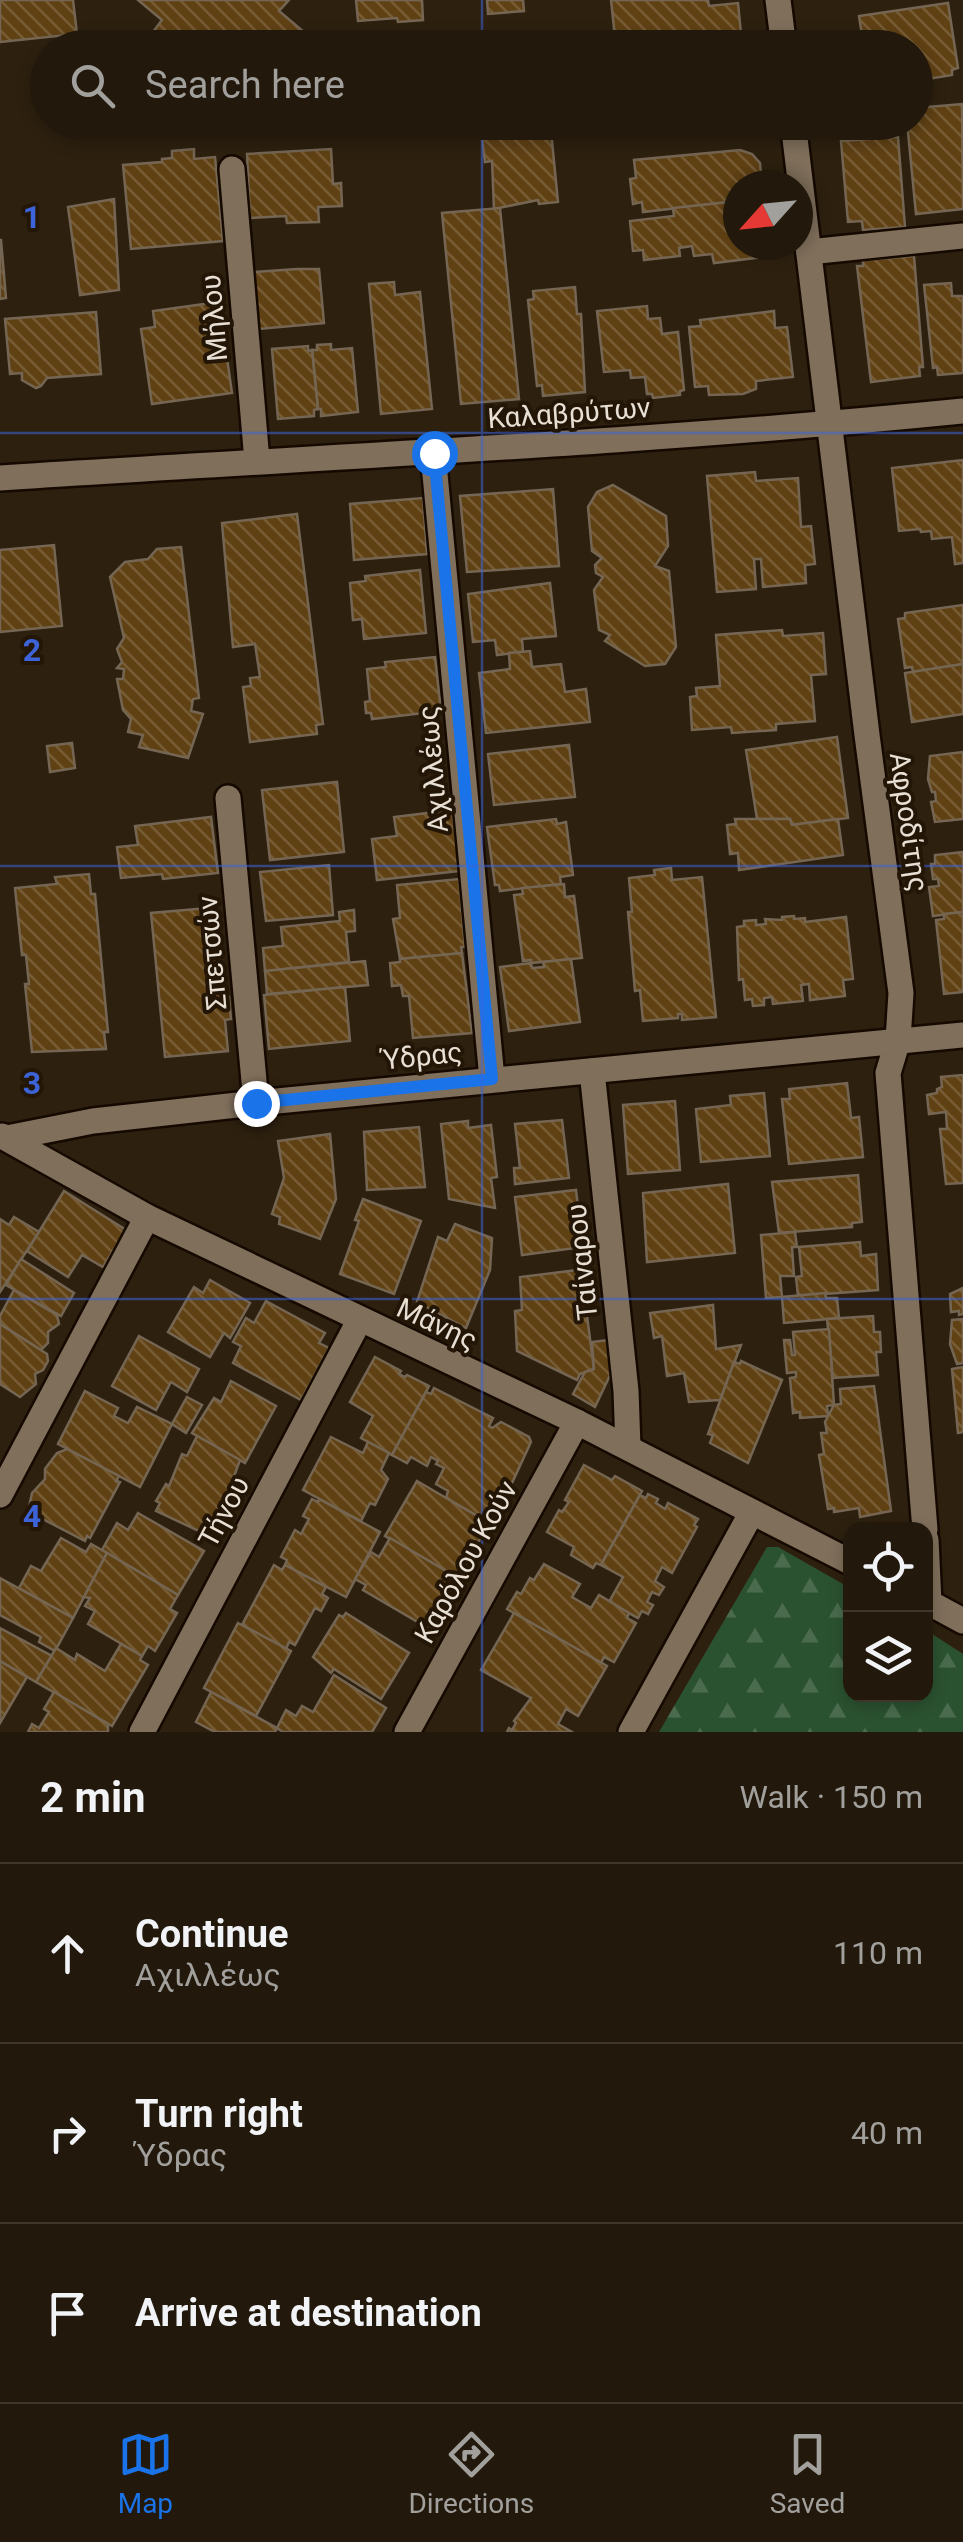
<!DOCTYPE html>
<html lang="en">
<head>
<meta charset="utf-8">
<style>
	:root { --surface:#22180b; --page:#2a2114; --text:#f1f3f6; --muted:#a2a09d; --line:#3f372c; --accent:#1a73e8 }
	body { margin:0; font-family:Roboto,sans-serif; background:var(--page); color:var(--text) }
	.controls { position:absolute; right:30px; bottom:30px; display:grid; overflow:hidden; border-radius:20px; box-shadow:0 5px 15px #0003 }
	.controls button { width:90px; height:90px; display:grid; place-items:center; padding:0; border:0; border-bottom:2px solid var(--line); background:var(--surface); color:var(--text); font:50px sans-serif }
	.compass { position:absolute; left:723px; top:170px; width:90px; height:90px; border-radius:50%; background:var(--surface); box-shadow:0 5px 15px #0003; rotate:243deg }
	.stop { position:absolute; width:30px; height:30px; margin:-22px; border:8px solid #1a73e8; border-radius:50%; background:#fff }
	.stop.end { background:#1a73e8; border-color:#fff; box-shadow:0 2px 10px #0008 }
	.list { margin:0; padding:0; list-style:none }
	h2 { display:flex; justify-content:space-between; align-items:center; height:130px; margin:0; padding:0 40px; font-size:42px }
	h2 small { font-size:32px; font-weight:400; color:var(--muted) }
	.list li { display:grid; grid-template-columns:65px 1fr auto; gap:30px; align-items:center; box-sizing:border-box; height:180px; padding:0 40px; border-top:2px solid var(--line) }
	.list b { display:block; font-size:38px; white-space:nowrap }
	.list p { margin:0; font-size:32px; white-space:nowrap; color:var(--muted) }
	.list em { font-size:32px; font-style:normal; color:var(--muted) }
	.icon { flex:none; width:55px; height:55px; fill:none; stroke:currentColor; stroke-width:2; stroke-linecap:round; stroke-linejoin:round }
	.map { position:relative; flex:none; width:963px; height:1732px; overflow:hidden }
	.search { position:absolute; background:var(--surface); box-shadow:0 5px 15px #0003; left:30px; right:30px; top:30px; height:110px; display:flex; align-items:center; gap:25px; box-sizing:border-box; padding:0 35px; border-radius:55px; color:var(--muted); font-size:38px }
	.sheet { height:670px; background:var(--surface) }
	nav { display:flex; justify-content:space-around; align-items:center; box-sizing:border-box; height:140px; border-top:2px solid var(--line); background:var(--surface); font-size:28px; color:var(--muted) }
	nav a { display:grid; justify-items:center; gap:5px }
	nav .on { color:var(--accent) }
	.map>svg:first-child { display:block }
</style>
</head>
<body>
<div class="map">
<svg width="963" height="1732" viewBox="0 0 963 1732">
	<defs>
		<pattern id="forest-firs" width="22" height="20" patternUnits="userSpaceOnUse" patternTransform="scale(2.5)"><rect width="22" height="20" fill="#2b5230"/><path d="M5 1l3.5 6h-7zM16 11l3.5 6h-7z" fill="#4a6b4d"/></pattern>
		<pattern id="building-back-hatch" width="6" height="6" patternUnits="userSpaceOnUse" patternTransform="scale(2.5)"><rect width="6" height="6" fill="#604114"/><path d="M-1 5l2 2M0 0l6 6M5-1l2 2" fill="none" stroke="#775c35"/></pattern>
	</defs>
	<rect width="100%" height="100%" fill="#2d200f"/>
	<polygon fill="url(#forest-firs)" points="767,1547 778,1547 850,1588 850,1694 926,1694 926,1630 963,1654 963,1732 659,1732"/>
	<g fill="url(#building-back-hatch)" stroke="#756653" stroke-width="2.5">
		<polygon points="0,0 73,0 77,34 0,42"/>
		<polygon points="138,0 289,0 279,11 305,33 292,48 262,48 254,40 248,48 141,48 162,20"/>
		<polygon points="356,0 422,0 423,20 398,22 397,18 358,21"/>
		<polygon points="487,0 523,0 524,11 488,14"/>
		<polygon points="611,0 708,0 709,6 738,3 741,34 616,47"/>
		<polygon points="948,3 958,68 952,70 952,75 916,81 916,48 864,48 859,16"/>
		<polygon points="962,104 963,209 916,214 907,122 916,122 916,108"/>
		<polygon points="527,129 527,134 551,131 558,202 539,204 538,200 494,209 492,161 485,162 482,138 512,135 511,131"/>
		<polygon points="898,137 905,227 863,230 862,221 848,222 841,141"/>
		<polygon points="194,149 194,159 215,157 223,241 131,249 123,165 162,162 162,159 172,158 172,151"/>
		<polygon points="331,149 333,184 341,183 342,206 318,207 319,222 287,223 286,216 250,218 247,154"/>
		<polygon points="740,150 752,154 760,163 762,185 738,185 738,201 643,212 642,202 633,204 630,179 636,178 634,160"/>
		<polygon points="114,199 119,290 80,295 68,207"/>
		<polygon points="738,201 738,245 770,245 763,251 763,257 714,263 712,254 694,256 692,246 679,248 680,256 644,260 643,250 633,251 630,221 674,216 673,208"/>
		<polygon points="500,208 519,399 461,404 442,213"/>
		<polygon points="1,240 6,298 0,299 0,240"/>
		<polygon points="914,256 923,367 919,367 920,376 871,382 857,266 863,266 863,260"/>
		<polygon points="297,269 319,269 324,323 259,329 254,272"/>
		<polygon points="394,282 395,295 420,292 432,409 381,414 369,284"/>
		<polygon points="951,283 952,296 963,296 963,373 938,375 937,367 933,368 924,285"/>
		<polygon points="575,287 577,314 581,314 585,392 543,396 542,385 537,386 528,300 534,299 533,291"/>
		<polygon points="219,302 232,393 152,404 141,329 155,327 153,311"/>
		<polygon points="647,306 648,319 660,318 662,334 678,332 684,390 680,391 680,395 653,398 652,394 647,394 645,377 631,378 630,370 604,372 597,311"/>
		<polygon points="774,311 775,328 787,327 793,377 756,381 756,389 743,394 709,395 708,386 695,387 689,327 701,326 700,320"/>
		<polygon points="96,312 101,374 47,378 41,386 36,388 22,380 22,373 10,374 5,319"/>
		<polygon points="331,344 331,350 352,348 358,412 321,416 321,409 318,409 312,350 317,350 317,345"/>
		<polygon points="308,346 308,351 312,350 318,409 314,410 314,416 278,419 272,349"/>
		<polygon points="963,460 963,563 955,564 952,537 932,539 931,531 921,532 920,529 899,531 892,468"/>
		<polygon points="755,472 756,481 798,478 801,527 811,526 815,564 805,565 806,583 763,587 761,559 754,559 756,589 717,592 707,476"/>
		<polygon points="613,485 666,516 668,546 655,566 669,571 676,647 665,664 645,666 605,641 610,635 599,630 594,590 603,577 596,573 595,565 602,558 592,551 588,507 597,492"/>
		<polygon points="553,489 559,566 467,572 460,496"/>
		<polygon points="423,498 427,554 354,560 350,504"/>
		<polygon points="297,514 323,724 316,725 317,734 250,742 243,687 251,686 250,678 260,677 255,644 233,647 222,523"/>
		<polygon points="54,545 62,626 0,632 0,550"/>
		<polygon points="181,547 199,698 193,699 191,711 203,714 188,758 139,747 143,735 128,732 131,719 123,710 117,679 123,679 124,669 117,668 122,662 117,649 124,638 110,577 125,562 148,559 157,549"/>
		<polygon points="420,570 426,633 364,639 362,619 353,620 350,583 366,581 365,576"/>
		<polygon points="550,583 556,636 522,639 523,652 497,655 495,640 473,642 468,594"/>
		<polygon points="963,605 963,664 913,672 912,667 905,668 898,619 905,618 905,613"/>
		<polygon points="782,630 783,636 823,633 826,674 811,675 815,721 776,724 776,730 732,733 731,727 692,730 690,697 697,696 696,688 720,686 716,635"/>
		<polygon points="530,651 532,667 561,664 565,692 586,689 590,722 486,733 479,673 510,669 509,653"/>
		<polygon points="435,657 441,711 372,719 371,713 366,713 365,702 370,701 367,669 386,667 385,662"/>
		<polygon points="963,664 963,714 912,722 905,673"/>
		<polygon points="837,737 848,818 792,825 790,819 757,819 746,750"/>
		<polygon points="72,743 75,768 50,772 47,746"/>
		<polygon points="569,745 575,797 494,805 488,754"/>
		<polygon points="963,752 963,819 935,822 931,802 936,801 935,792 932,792 928,779 930,756"/>
		<polygon points="337,782 344,852 270,860 262,790"/>
		<polygon points="452,810 460,871 377,880 372,839 397,836 394,817"/>
		<polygon points="211,817 218,873 163,879 162,874 121,878 117,847 138,845 135,826"/>
		<polygon points="556,819 557,824 566,822 573,875 560,877 561,884 500,891 499,885 495,885 487,827"/>
		<polygon points="735,819 790,819 792,825 838,819 843,855 739,870 738,853 730,854 727,825 736,824"/>
		<polygon points="963,852 963,912 933,916 929,887 939,886 938,879 933,879 931,864 935,864 935,855"/>
		<polygon points="329,865 333,915 266,921 260,872"/>
		<polygon points="671,868 672,880 702,877 716,1017 682,1020 682,1014 678,1014 678,1018 643,1021 640,990 635,991 628,912 632,912 629,878 655,875 654,870"/>
		<polygon points="89,874 91,894 95,894 108,1032 104,1032 106,1049 32,1052 25,984 29,984 26,955 22,955 15,888 57,884 55,877"/>
		<polygon points="459,879 465,947 461,947 462,953 400,959 393,919 400,918 397,885"/>
		<polygon points="564,884 565,897 574,896 582,958 531,963 531,960 523,961 514,895 523,894 522,888"/>
		<polygon points="208,908 215,926 210,931 211,936 207,936 207,943 217,942 222,998 229,997 231,1019 225,1020 228,1051 165,1057 151,913"/>
		<polygon points="354,910 355,931 346,932 349,962 265,971 263,948 283,946 281,927 340,921 339,912"/>
		<polygon points="963,912 963,992 944,994 936,920 944,919 944,914"/>
		<polygon points="794,916 794,919 805,918 805,922 846,917 853,979 843,980 845,996 810,1000 809,984 801,985 803,1001 773,1004 772,997 764,998 764,1005 753,1006 752,999 745,1000 743,979 739,980 737,927 744,926 744,921 756,920 756,925 766,924 765,919 782,920 782,917"/>
		<polygon points="462,953 472,1033 413,1038 409,996 403,996 401,985 392,986 390,963 400,962 400,959"/>
		<polygon points="571,959 580,1022 509,1031 500,967 531,963 532,968 544,967 543,962"/>
		<polygon points="365,961 368,985 267,994 265,971"/>
		<polygon points="345,987 350,1041 269,1049 264,995"/>
		<polygon points="963,1075 963,1183 946,1184 940,1129 947,1129 946,1112 929,1114 927,1095 937,1093 937,1089 942,1087 941,1077"/>
		<polygon points="847,1083 851,1118 859,1117 863,1157 789,1164 782,1099 790,1099 789,1089"/>
		<polygon points="764,1093 770,1156 701,1162 696,1109 731,1105 730,1096"/>
		<polygon points="675,1101 680,1170 628,1174 623,1105"/>
		<polygon points="562,1120 569,1178 515,1184 514,1168 520,1168 515,1124"/>
		<polygon points="468,1121 468,1128 491,1125 497,1177 491,1178 495,1208 449,1199 441,1124"/>
		<polygon points="419,1127 425,1187 367,1190 364,1132"/>
		<polygon points="330,1134 336,1199 320,1239 279,1224 280,1217 272,1214 284,1178 278,1141"/>
		<polygon points="858,1175 862,1222 852,1223 852,1227 779,1233 772,1182"/>
		<polygon points="728,1184 735,1253 647,1262 643,1193"/>
		<polygon points="576,1190 583,1247 522,1255 515,1197"/>
		<polygon points="64,1191 126,1230 103,1267 82,1255 68,1277 27,1251"/>
		<polygon points="363,1199 421,1221 394,1294 340,1274 359,1221 355,1220"/>
		<polygon points="14,1217 39,1232 0,1292 0,1219 9,1225"/>
		<polygon points="455,1224 492,1238 490,1270 466,1328 417,1302 438,1237 447,1241"/>
		<polygon points="795,1232 797,1247 792,1247 794,1276 780,1276 782,1297 766,1298 761,1235"/>
		<polygon points="860,1242 861,1256 876,1254 878,1290 798,1296 796,1277 802,1276 799,1247"/>
		<polygon points="21,1259 74,1293 61,1316 6,1285"/>
		<polygon points="586,1269 588,1301 585,1301 594,1369 580,1374 577,1380 517,1351 515,1311 522,1310 520,1277"/>
		<polygon points="210,1280 250,1303 230,1338 224,1333 210,1357 168,1332 194,1287 203,1293"/>
		<polygon points="963,1288 963,1314 959,1315 959,1311 951,1312 950,1294"/>
		<polygon points="14,1290 57,1315 59,1324 48,1332 48,1343 41,1350 0,1324 0,1316"/>
		<polygon points="825,1293 826,1298 837,1298 839,1318 784,1323 782,1297"/>
		<polygon points="266,1301 325,1333 319,1343 329,1348 301,1400 233,1363 241,1346 233,1342 246,1318 254,1323"/>
		<polygon points="713,1305 716,1349 741,1345 720,1400 689,1402 684,1373 667,1376 662,1336 654,1338 650,1313"/>
		<polygon points="873,1316 874,1332 880,1332 881,1352 876,1352 878,1375 833,1378 827,1319"/>
		<polygon points="963,1319 963,1363 957,1364 950,1344 952,1320"/>
		<polygon points="0,1324 47,1354 48,1361 43,1370 35,1374 36,1384 20,1397 0,1384"/>
		<polygon points="829,1329 834,1405 827,1406 828,1416 800,1418 800,1412 793,1413 790,1378 796,1377 796,1372 787,1373 784,1340 790,1340 792,1355 795,1355 793,1332"/>
		<polygon points="139,1336 199,1369 187,1392 171,1382 156,1410 112,1386"/>
		<polygon points="609,1340 612,1371 595,1407 573,1394 585,1372 594,1369 592,1342"/>
		<polygon points="375,1357 401,1371 399,1374 405,1377 407,1375 429,1386 392,1455 361,1438 373,1416 350,1402"/>
		<polygon points="741,1361 782,1380 748,1463 710,1443 713,1435 708,1434 734,1362 740,1364"/>
		<polygon points="963,1367 963,1432 958,1433 952,1369"/>
		<polygon points="231,1381 276,1406 245,1463 192,1433 214,1398 221,1402"/>
		<polygon points="874,1386 891,1511 860,1517 859,1508 834,1512 834,1508 828,1509 819,1455 824,1454 821,1433 827,1433 825,1422 834,1405 841,1404 840,1389"/>
		<polygon points="434,1388 493,1418 489,1426 492,1428 501,1422 529,1437 531,1442 512,1483 505,1484 506,1488 494,1511 486,1511 483,1519 446,1498 448,1491 436,1484 444,1468 436,1464 438,1461 431,1457 427,1466 411,1457 407,1463 392,1455 426,1392 431,1394"/>
		<polygon points="85,1391 118,1408 114,1416 128,1423 137,1407 172,1424 140,1487 58,1444"/>
		<polygon points="187,1397 202,1405 186,1433 172,1424"/>
		<polygon points="197,1436 240,1460 232,1482 233,1488 224,1506 201,1532 156,1511 160,1503 156,1501 166,1484 169,1486 182,1454 187,1456"/>
		<polygon points="331,1437 363,1453 368,1442 389,1453 381,1470 388,1479 375,1505 370,1503 361,1521 303,1490"/>
		<polygon points="67,1449 119,1476 116,1481 120,1482 90,1538 87,1536 85,1541 33,1514 29,1507 32,1493 45,1479 45,1469 57,1453"/>
		<polygon points="584,1465 612,1480 615,1476 642,1491 601,1565 596,1563 593,1568 571,1555 574,1547 547,1532 559,1510 562,1512 569,1502 565,1500"/>
		<polygon points="417,1481 489,1523 458,1578 385,1536"/>
		<polygon points="648,1494 658,1499 656,1503 665,1509 668,1503 698,1519 694,1525 697,1527 672,1573 662,1567 655,1581 664,1587 659,1595 652,1592 647,1602 653,1605 648,1614 642,1611 638,1618 609,1602 623,1577 601,1565 640,1495 646,1498"/>
		<polygon points="312,1499 318,1502 319,1499 380,1532 346,1597 285,1565 287,1560 281,1557 295,1530 301,1534 309,1519 303,1516"/>
		<polygon points="138,1513 204,1551 178,1595 102,1550 117,1523 128,1530"/>
		<polygon points="61,1538 86,1552 91,1544 107,1553 73,1618 19,1588 31,1566 41,1571"/>
		<polygon points="390,1538 458,1578 428,1628 363,1590 366,1585 355,1579 371,1552 379,1557"/>
		<polygon points="107,1553 178,1595 170,1609 177,1613 155,1651 148,1646 142,1656 88,1624 95,1611 85,1606 90,1598 84,1597"/>
		<polygon points="544,1564 580,1584 572,1597 591,1608 599,1595 629,1613 627,1618 636,1623 614,1662 604,1657 601,1663 507,1609 517,1592 521,1594 530,1578 534,1580"/>
		<polygon points="274,1565 282,1570 285,1565 326,1587 322,1594 328,1598 321,1611 315,1608 295,1645 289,1642 286,1649 242,1625"/>
		<polygon points="0,1578 73,1618 55,1651 39,1642 41,1637 0,1615"/>
		<polygon points="346,1613 409,1653 381,1699 334,1669 331,1673 313,1657 339,1615 343,1617"/>
		<polygon points="514,1613 607,1666 578,1716 566,1709 558,1724 572,1732 507,1732 509,1728 512,1730 516,1723 514,1721 531,1698 481,1670"/>
		<polygon points="238,1623 291,1651 256,1716 204,1688"/>
		<polygon points="0,1628 52,1656 36,1682 0,1661"/>
		<polygon points="121,1644 142,1656 140,1660 148,1665 112,1726 36,1682 56,1648 75,1660 77,1654 105,1671"/>
		<polygon points="0,1661 27,1677 0,1723"/>
		<polygon points="334,1675 386,1708 372,1732 283,1732 277,1728 286,1710 296,1716 302,1706 313,1712"/>
		<polygon points="54,1692 108,1724 108,1732 28,1732 32,1724 39,1728 49,1712 44,1709"/>
		<polygon points="211,1692 277,1728 275,1732 215,1732 196,1722"/>
	</g>
	<g fill="none" stroke-linecap="round" stroke-linejoin="round">
		<g stroke="#150900" stroke-width="30">
			<g id="minor">
				<polyline points="778,0 784,48"/>
				<polyline points="793,122 867,735 901,993 898,1040 888,1073 925,1530"/>
				<polyline points="232,169 257,461"/>
				<polyline points="809,252 963,236"/>
				<polyline points="433,453 492,1079"/>
				<path d="M0 478C321 457 643 443 963 411"/>
				<polyline points="228,798 256,1103"/>
				<polyline points="592,1071 626,1391 628,1447"/>
				<polyline points="2,1136 147,1217 577,1422 850,1562"/>
				<polyline points="7,1138 93,1121 256,1103 963,1035"/>
				<polyline points="0,1495 147,1217"/>
				<polyline points="926,1540 929,1603"/>
				<polyline points="926,1601 963,1621"/>
				<polyline points="142,1732 359,1321"/>
				<polyline points="407,1732 577,1422"/>
				<polyline points="631,1732 752,1512"/>
			</g>
		</g>
		<use href="#minor" stroke="#7f6f5b" stroke-width="25"/>
	</g>
	<g fill="none" stroke-linecap="round" stroke-linejoin="round">
		<polyline stroke="#1a73e8" stroke-width="12" points="256,1103 492,1079 434,453"/>
	</g>
	<path fill="none" stroke="#3c64d8" stroke-width="2.5" stroke-opacity="0.55" d="M482 0V48M482 122V1732M0 433H963M0 866H963M0 1299H963"/>
	<g text-anchor="middle" dominant-baseline="central" stroke-width="8" stroke-linejoin="round" paint-order="stroke">
		<g font-size="28" fill="#e9e0d5" stroke="#231606">
			<text transform="translate(214 318) rotate(-95)">Μήλου</text>
			<text transform="translate(569 413) rotate(-4)">Καλαβρύτων</text>
			<text transform="translate(433 769) rotate(-95)">Αχιλλέως</text>
			<text transform="translate(909 822) rotate(82)">Αφροδίτης</text>
			<text transform="translate(212 953) rotate(-95)">Σπετσών</text>
			<text transform="translate(422 1056) rotate(-6)">Ύδρας</text>
			<text transform="translate(582 1262) rotate(-96)">Ταίναρου</text>
			<text transform="translate(437 1324) rotate(25)">Μάνης</text>
			<text transform="translate(224 1512) rotate(-62)">Τήνου</text>
			<text transform="translate(466 1562) rotate(-61)">Καρόλου Κούν</text>
		</g>
	</g>
	<g font-size="32" text-anchor="middle" font-weight="bold" fill="#3c64d8" stroke="#231606" stroke-width="8" stroke-linejoin="round" paint-order="stroke">
		<text x="32" y="228">1</text>
		<text x="32" y="661">2</text>
		<text x="32" y="1094">3</text>
		<text x="32" y="1527">4</text>
	</g>
</svg>
<div class="controls">
<button><svg class="icon" aria-label="locate" viewBox="0 0 24 24"><circle cx="12" cy="12" r="6"/><path d="M12 2v4M12 18v4M2 12h4M18 12h4"/></svg></button>
<button><svg class="icon" aria-label="layers" viewBox="0 0 24 24"><path d="M12 4l9 5-9 5-9-5zM3 14l9 5 9-5"/></svg></button>
</div>
<svg class="compass" viewBox="-18 -18 36 36"><path d="M0-13l5 13h-10z" fill="#e53935"/><path d="M0 13l5-13h-10z" fill="#a2a09d"/></svg>
<div class="stop" style="left:434px;top:453px"></div>
<div class="stop end" style="left:256px;top:1103px"></div>
<div class="search"><svg class="icon" aria-label="search" viewBox="0 0 24 24"><circle cx="10" cy="10" r="6"/><path d="M15 15l6 6"/></svg>Search here</div>
</div>
<section class="sheet">
<h2>2 min<small>Walk · 150 m</small></h2>
<ul class="list">
<li><svg class="icon" aria-label="ahead" viewBox="0 0 24 24"><path d="M12 20V5M6 11l6-6 6 6"/></svg><div><b>Continue</b><p>Αχιλλέως</p></div><em>110 m</em></li>
<li><svg class="icon" aria-label="right" viewBox="0 0 24 24"><path d="M7 20v-9h11M14 6l5 5-5 5"/></svg><div><b>Turn right</b><p>Ύδρας</p></div><em>40 m</em></li>
<li><svg class="icon" aria-label="arrive" viewBox="0 0 24 24"><path d="M6 21V4h12l-3 4 3 4H6"/></svg><div><b>Arrive at destination</b></div></li>
</ul>
</section>
<nav>
<a class="on"><svg class="icon" aria-label="map" viewBox="0 0 24 24"><path d="M3 6l6-2 6 2 6-2v14l-6 2-6-2-6 2zM9 4v14M15 6v14"/></svg>Map</a>
<a><svg class="icon" aria-label="directions" viewBox="0 0 24 24"><path d="M12 3l9 9-9 9-9-9zM9 14v-3h6M13 9l2 2-2 2"/></svg>Directions</a>
<a><svg class="icon" aria-label="saved" viewBox="0 0 24 24"><path d="M7 4h10v16l-5-4-5 4z"/></svg>Saved</a>
</nav>
</body>
</html>
